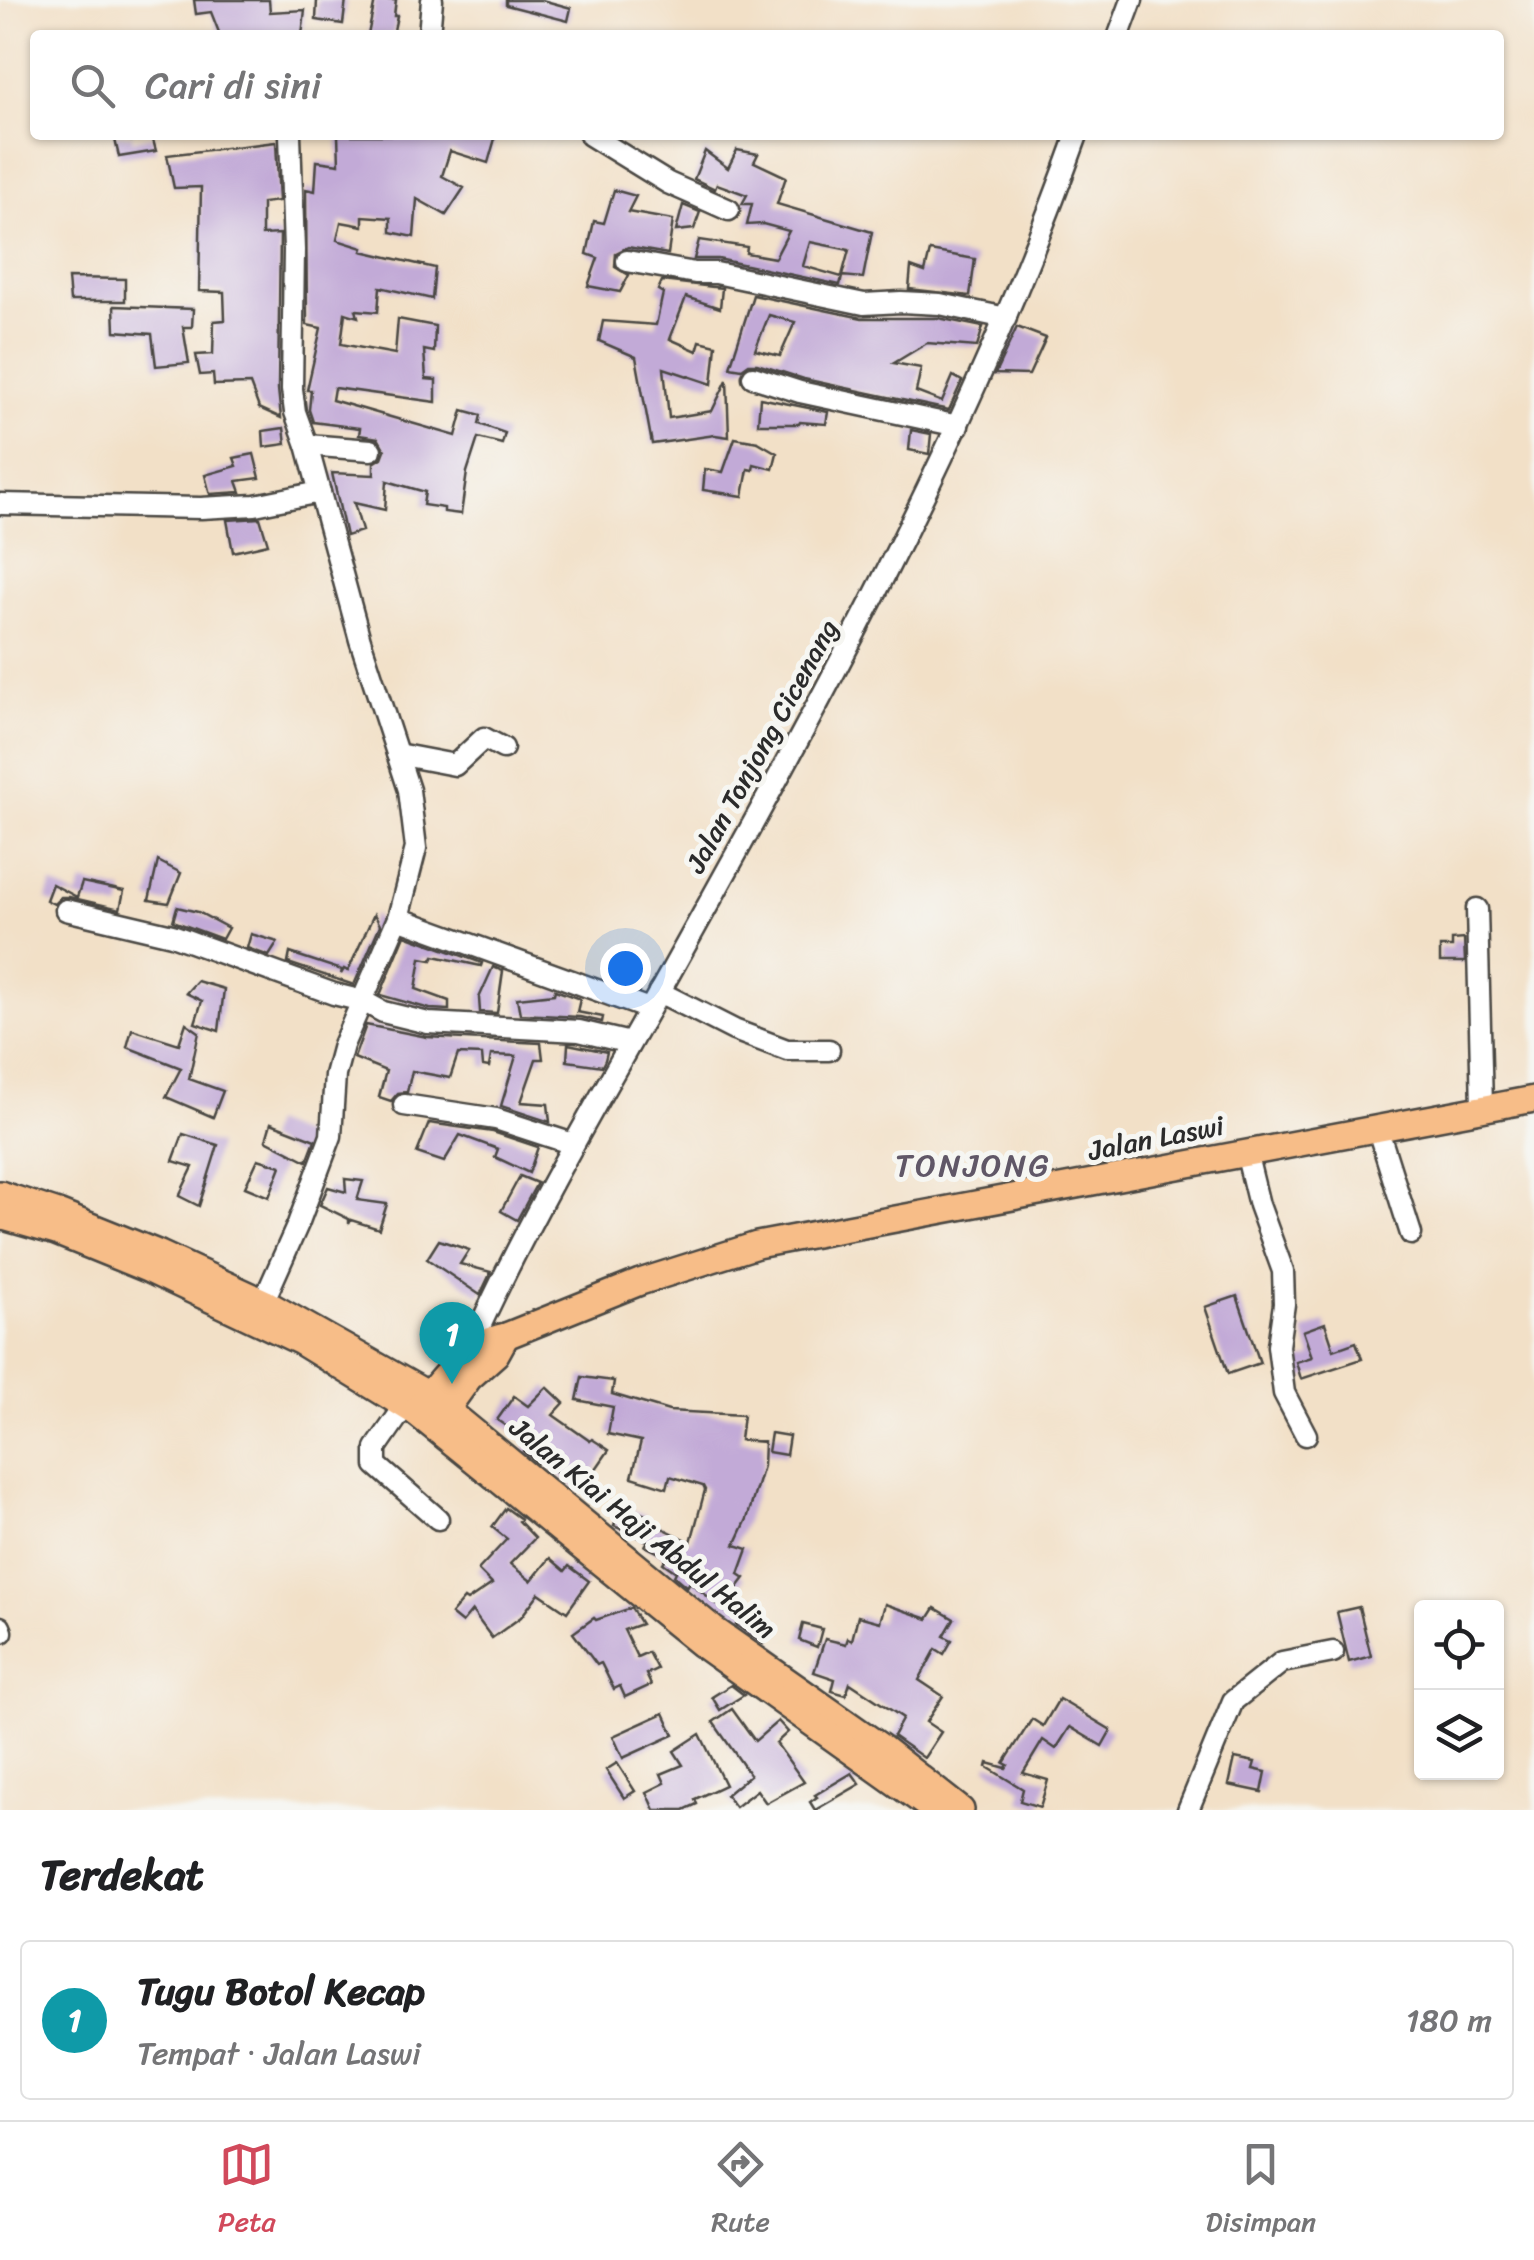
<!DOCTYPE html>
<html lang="id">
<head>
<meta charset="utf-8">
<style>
	:root { --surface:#fff; --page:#f6f6f6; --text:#202124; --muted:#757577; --line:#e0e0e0; --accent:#d1495b }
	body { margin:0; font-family:Sriracha,sans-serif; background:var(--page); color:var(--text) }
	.controls { position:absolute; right:30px; bottom:30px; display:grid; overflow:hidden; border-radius:10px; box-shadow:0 2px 8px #0004 }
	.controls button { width:90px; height:90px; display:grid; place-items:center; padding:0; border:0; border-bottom:2px solid var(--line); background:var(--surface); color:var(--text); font:50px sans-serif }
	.you { position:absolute; left:625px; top:968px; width:35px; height:35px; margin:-25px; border:8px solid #fff; border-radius:50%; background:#1a73e8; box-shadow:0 0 0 15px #1a73e833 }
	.badge { display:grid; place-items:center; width:65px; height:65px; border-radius:50%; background:var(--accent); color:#fff; font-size:32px; font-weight:700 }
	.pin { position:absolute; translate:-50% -82px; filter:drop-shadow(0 2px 5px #0008) }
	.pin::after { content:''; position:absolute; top:52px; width:35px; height:30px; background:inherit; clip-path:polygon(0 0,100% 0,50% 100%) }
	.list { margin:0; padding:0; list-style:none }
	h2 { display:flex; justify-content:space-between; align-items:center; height:130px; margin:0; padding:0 40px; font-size:42px }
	h2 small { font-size:32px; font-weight:400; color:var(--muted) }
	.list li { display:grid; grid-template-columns:65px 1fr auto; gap:30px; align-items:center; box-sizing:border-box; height:160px; margin:0 20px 20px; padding:0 20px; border:2px solid var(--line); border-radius:10px }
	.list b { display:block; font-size:38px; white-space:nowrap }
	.list p { margin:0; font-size:32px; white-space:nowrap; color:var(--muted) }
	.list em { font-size:32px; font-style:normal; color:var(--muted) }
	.icon { flex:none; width:55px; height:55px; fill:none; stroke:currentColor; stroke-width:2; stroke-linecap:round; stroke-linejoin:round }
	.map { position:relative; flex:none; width:1534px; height:1810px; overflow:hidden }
	.search { position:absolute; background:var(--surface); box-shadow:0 2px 8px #0004; left:30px; right:30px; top:30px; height:110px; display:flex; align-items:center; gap:25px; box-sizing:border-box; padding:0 35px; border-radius:10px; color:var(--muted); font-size:38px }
	.sheet { height:310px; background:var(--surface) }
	nav { display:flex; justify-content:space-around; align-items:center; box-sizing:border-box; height:140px; border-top:2px solid var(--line); background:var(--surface); font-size:28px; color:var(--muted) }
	nav a { display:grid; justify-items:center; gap:5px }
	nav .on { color:var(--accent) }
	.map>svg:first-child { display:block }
</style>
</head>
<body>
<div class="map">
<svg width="1534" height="1810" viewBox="0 0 1534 1810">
	<rect width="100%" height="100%" fill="#f6f6f2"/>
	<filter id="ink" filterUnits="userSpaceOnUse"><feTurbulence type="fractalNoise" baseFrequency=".01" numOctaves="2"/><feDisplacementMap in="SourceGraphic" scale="20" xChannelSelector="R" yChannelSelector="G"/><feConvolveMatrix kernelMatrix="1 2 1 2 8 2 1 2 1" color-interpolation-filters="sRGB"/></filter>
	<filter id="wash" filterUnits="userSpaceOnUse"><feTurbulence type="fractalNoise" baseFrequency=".0048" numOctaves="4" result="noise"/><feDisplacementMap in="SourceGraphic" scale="40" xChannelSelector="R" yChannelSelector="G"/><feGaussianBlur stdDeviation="2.25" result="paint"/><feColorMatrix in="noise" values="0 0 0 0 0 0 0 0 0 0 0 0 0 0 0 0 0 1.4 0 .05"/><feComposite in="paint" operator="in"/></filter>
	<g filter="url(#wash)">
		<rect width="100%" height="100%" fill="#f2e0c7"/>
		<g id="blocks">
			<g fill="#c2aad7" fill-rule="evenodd">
				<polygon points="194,0 269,0 270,12 305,10 302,35 220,35 211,12 196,14"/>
				<polygon points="317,0 346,0 343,24 316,20"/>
				<polygon points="375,0 396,0 394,16 397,16 393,35 368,35"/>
				<polygon points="506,0 542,0 571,8 568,21 506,5"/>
				<polygon points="114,135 132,135 132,141 152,136 156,151 119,157"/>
				<polygon points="338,135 496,135 488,163 450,151 442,176 464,188 446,215 417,199 414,237 391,232 391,218 363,216 363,226 341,222 337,240 363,248 362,251 435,268 432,299 380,287 378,312 356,310 358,317 345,313 341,344 395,354 398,319 435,326 434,352 424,350 426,379 436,380 436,402 334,388 332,400 456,436 463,410 481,415 479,424 505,433 502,444 478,438 467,472 461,514 444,512 444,508 423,505 425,492 387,481 385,510 354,503 362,531 346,536 332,473 374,475 374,463 382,458 385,450 378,438 359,435 360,428 313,422 309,410 311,390 307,390 321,328 307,325 306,189 315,191 317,161 339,164"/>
				<polygon points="276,142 279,201 262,203 262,235 280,234 278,389 281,418 259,408 250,384 214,385 213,374 200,375 196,355 213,354 214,321 225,320 224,292 199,291 201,187 174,188 167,155"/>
				<polygon points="737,150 758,154 754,162 786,177 777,204 872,232 863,278 842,276 849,250 810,242 803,266 842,277 840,285 718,259 694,259 699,240 747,247 746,253 775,258 789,231 763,224 747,225 752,204 742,204 747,195 717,184 715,189 694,179 705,151 728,168"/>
				<polygon points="614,190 636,196 628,212 673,220 668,254 628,247 616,253 615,267 629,275 620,292 588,286 598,258 587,254 594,221 604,223"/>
				<polygon points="683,205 700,212 694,229 676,231"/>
				<polygon points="930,251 975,259 970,296 909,289 911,267 925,272"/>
				<polygon points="68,278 125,279 125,301 70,301"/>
				<polygon points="662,281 722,288 720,308 686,297 670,339 697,351 700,341 716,345 712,384 664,368 669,418 712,411 727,380 729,437 715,435 652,444 636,357 599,341 603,321 656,325 663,293 658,290"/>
				<path d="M753 295 862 318H938L983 327 977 347 927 343 894 363 921 368 916 392 942 402 953 376 962 381 949 410 804 379 757 364H749L742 369 730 367ZM769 315 795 322 780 356 755 350Z"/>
				<polygon points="114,306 193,309 192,327 183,327 189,363 156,366 152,334 115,331"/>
				<polygon points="1017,327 1046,338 1029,375 995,374"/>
				<polygon points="760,398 828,412 826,424 800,422 799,424 758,424"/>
				<polygon points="284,428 286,444 264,447 263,431"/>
				<polygon points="911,430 931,434 929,454 909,450"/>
				<polygon points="735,438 758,442 777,453 773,469 754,464 753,470 748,469 743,496 703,490 705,469 723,472"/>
				<polygon points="254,454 260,478 237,481 241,492 210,494 205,475 237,466 234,458"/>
				<polygon points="260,518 268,544 233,552 227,520"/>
				<polygon points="158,861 181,873 169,903 149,900"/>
				<polygon points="82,882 124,891 120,909 69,897 61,897 54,904 46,900 52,884 77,897"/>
				<polygon points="177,907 198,912 228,928 222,939 173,921"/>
				<polygon points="374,914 380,925 354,985 288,963 290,953 342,970 341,974 344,969 348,971"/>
				<polygon points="251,934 278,942 269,956 247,948"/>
				<polygon points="405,935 482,963 481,966 434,956 432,960 421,958 416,989 449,1001 449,1010 430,1009 380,995"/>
				<polygon points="1464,939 1465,962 1440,962 1440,947 1452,947 1452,940"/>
				<polygon points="493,967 503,971 497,1013 480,1012 479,998"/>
				<polygon points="197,981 224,989 219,1031 195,1023 202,1001 186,993"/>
				<polygon points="555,990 580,999 577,1012 603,1017 602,1022 580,1017 520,1014 517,998 554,994"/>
				<polygon points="186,1023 199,1032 189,1079 223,1091 213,1117 166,1097 181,1068 127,1047 132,1029 179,1044"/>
				<polygon points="366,1025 427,1037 541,1043 543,1059 536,1059 521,1102 548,1104 550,1122 501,1106 516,1056 491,1055 489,1067 483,1066 482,1055 458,1054 450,1078 412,1071 407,1092 398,1093 391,1101 379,1097 386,1071 354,1058"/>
				<polygon points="568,1044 607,1052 605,1060 602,1066 567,1061"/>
				<polygon points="271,1123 315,1140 307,1161 266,1140"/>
				<polygon points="429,1123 493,1132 538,1147 529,1173 495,1157 498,1149 460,1135 444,1162 417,1153"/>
				<polygon points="183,1134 218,1145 199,1206 179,1196 193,1167 173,1161"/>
				<polygon points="258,1159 281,1166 269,1197 245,1187"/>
				<polygon points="520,1176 537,1183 517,1220 501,1211"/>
				<polygon points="345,1179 363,1181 357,1200 387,1204 379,1229 351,1220 349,1224 349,1219 320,1205 328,1187 346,1192"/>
				<polygon points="439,1240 469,1250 460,1264 491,1272 480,1295 427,1259"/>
				<polygon points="1237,1296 1260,1363 1228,1374 1205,1307"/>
				<polygon points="1325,1323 1334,1350 1356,1342 1362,1359 1301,1379 1296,1362 1312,1357 1303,1331"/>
				<polygon points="582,1377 614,1381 612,1394 669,1411 743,1415 740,1440 764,1442 763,1466 747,1519 735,1545 748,1549 739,1574 745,1578 732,1595 774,1629 763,1644 736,1625 739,1622 690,1582 687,1587 674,1576 676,1572 663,1563 667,1557 645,1546 648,1541 614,1526 621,1506 646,1515 644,1519 691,1542 705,1490 703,1486 670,1476 667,1488 632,1477 641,1441 608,1434 613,1407 577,1400"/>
				<polygon points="547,1387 564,1403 553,1415 590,1441 592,1439 609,1450 580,1492 540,1458 537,1463 523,1451 529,1442 497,1420 514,1396 528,1406"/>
				<polygon points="771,1433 789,1436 786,1455 768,1452"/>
				<polygon points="506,1508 521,1519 519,1521 535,1538 510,1564 531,1581 550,1558 565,1571 569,1566 589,1581 567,1612 539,1593 521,1617 492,1638 472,1611 462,1623 451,1614 464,1599 467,1601 492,1584 478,1570 507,1539 492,1527"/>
				<polygon points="885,1604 928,1619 935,1608 954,1619 944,1636 952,1640 944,1654 936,1649 919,1680 943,1696 926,1722 941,1732 924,1758 893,1736 903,1718 850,1683 846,1695 832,1691 835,1679 814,1672 825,1639 846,1644 848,1638 852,1640 858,1616 880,1622"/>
				<polygon points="1359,1607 1371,1656 1349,1662 1337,1612"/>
				<polygon points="631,1608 641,1624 624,1630 637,1657 648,1652 657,1669 646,1674 651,1685 625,1697 620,1686 614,1689 601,1663 597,1665 573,1633 594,1618 596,1620"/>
				<polygon points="803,1624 822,1629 817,1647 799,1640"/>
				<polygon points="731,1685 744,1695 720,1710 712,1697"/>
				<polygon points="1059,1699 1111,1730 1102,1746 1070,1727 1056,1749 1043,1740 1023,1773 1048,1780 1040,1807 1020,1801 1023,1789 987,1767 988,1763 1006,1768 1008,1765 1004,1763 1032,1719 1043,1726"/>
				<polygon points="732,1709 755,1741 778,1721 788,1732 776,1743 804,1782 766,1803 757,1790 735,1807 726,1795 750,1775 713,1722"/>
				<polygon points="664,1713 674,1735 623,1758 613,1736"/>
				<polygon points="700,1734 725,1785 695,1799 697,1804 684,1810 655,1810 647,1792 665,1783 661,1774 683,1765 674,1751"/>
				<polygon points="1235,1758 1255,1762 1253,1769 1266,1772 1262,1792 1229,1785"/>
				<polygon points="617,1763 635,1791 624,1798 606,1770"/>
				<polygon points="852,1773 860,1784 815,1810 810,1802 817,1797 815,1795"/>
			</g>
		</g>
	</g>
	<g filter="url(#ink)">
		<use href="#blocks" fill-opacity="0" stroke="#494642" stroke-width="2.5"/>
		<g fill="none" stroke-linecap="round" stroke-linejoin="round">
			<g stroke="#494642" stroke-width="25">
				<g id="minor">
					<polyline points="429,35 432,0"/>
					<polyline points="1119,35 1132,0"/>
					<polyline points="590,135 668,183 729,210"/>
					<polyline points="627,261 695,273 716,273 864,304 901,302 940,304 1006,318"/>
					<polyline points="753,377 800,392 958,426"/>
					<polyline points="307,445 371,450"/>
					<polyline points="0,504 201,508 255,505 320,492"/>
					<polyline points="397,754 455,765 484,738 503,748"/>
					<polyline points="1477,909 1482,1107"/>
					<polyline points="66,910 172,935 334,994 363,1001 383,1012 428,1023 579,1031 630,1043"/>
					<polyline points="398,918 649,1009"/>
					<polyline points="659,992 734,1030 787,1050 829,1050"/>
					<polyline points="404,1105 496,1119 573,1144"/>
					<polyline points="1377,1127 1411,1234"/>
					<polyline points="1246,1152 1259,1205 1283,1271 1284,1304 1278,1346 1284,1393 1306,1435"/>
					<polyline points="257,1316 298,1224 331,1136 335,1075 343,1045 398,918 416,848 409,790 360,640 307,445 295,412 292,389 294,250 290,135"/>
					<path d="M474 1357 471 1352 481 1324C534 1210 598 1101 660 991 815 713 970 435 1077 135"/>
					<polyline points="405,1406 376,1448 376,1465 438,1519"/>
					<polyline points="0,1627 2,1632"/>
					<polyline points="1188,1810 1233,1701 1282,1662 1333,1652"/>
				</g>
			</g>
			<g stroke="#494642" stroke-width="30">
				<g id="major">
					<polyline points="0,1194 58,1213 160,1254 264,1302 429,1395 713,1629 881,1747 961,1810"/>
					<polyline points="0,1216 56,1232 147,1269 301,1342 415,1412 701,1644 934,1810"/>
					<path d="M415 1412C440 1381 466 1343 506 1336L640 1282 757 1245 1534 1099"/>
					<polyline points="438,1421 469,1378 496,1354 506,1336"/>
				</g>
			</g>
			<use href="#minor" stroke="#fff" stroke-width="20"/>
			<use href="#major" stroke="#f7bd88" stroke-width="25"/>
		</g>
	</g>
	<g text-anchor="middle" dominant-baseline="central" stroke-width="10" stroke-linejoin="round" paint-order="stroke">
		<g font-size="28" fill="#2b2b2b" stroke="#f6f6f2">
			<text transform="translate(762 746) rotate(-61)">Jalan Tonjong Cicenang</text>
			<text transform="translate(1156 1138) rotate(-11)">Jalan Laswi</text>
			<text transform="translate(643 1528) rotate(39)">Jalan Kiai Haji Abdul Halim</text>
		</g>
		<g font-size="32" letter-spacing="2.5" fill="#605767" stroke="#f6f6f2">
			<text x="973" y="1165">TONJONG</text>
		</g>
	</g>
</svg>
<div class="controls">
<button><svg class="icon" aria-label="locate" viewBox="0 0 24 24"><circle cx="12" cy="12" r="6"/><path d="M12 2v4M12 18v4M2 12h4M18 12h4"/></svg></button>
<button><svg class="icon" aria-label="layers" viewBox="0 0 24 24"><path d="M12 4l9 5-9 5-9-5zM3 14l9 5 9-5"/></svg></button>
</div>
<div class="you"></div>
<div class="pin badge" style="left:452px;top:1384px;background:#0f9aa8">1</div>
<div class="search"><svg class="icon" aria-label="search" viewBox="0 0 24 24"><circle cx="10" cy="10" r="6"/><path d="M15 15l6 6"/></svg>Cari di sini</div>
</div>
<section class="sheet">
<h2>Terdekat<small></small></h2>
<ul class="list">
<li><span class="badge" style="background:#0f9aa8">1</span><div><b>Tugu Botol Kecap</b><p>Tempat · Jalan Laswi</p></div><em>180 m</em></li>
</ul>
</section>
<nav>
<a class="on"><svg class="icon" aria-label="map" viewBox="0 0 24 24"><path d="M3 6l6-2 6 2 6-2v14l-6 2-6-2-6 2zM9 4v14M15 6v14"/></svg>Peta</a>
<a><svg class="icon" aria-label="directions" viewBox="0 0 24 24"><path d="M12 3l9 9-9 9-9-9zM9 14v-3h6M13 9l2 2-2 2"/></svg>Rute</a>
<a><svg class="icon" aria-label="saved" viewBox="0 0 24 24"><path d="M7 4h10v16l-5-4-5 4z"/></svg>Disimpan</a>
</nav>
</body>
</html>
